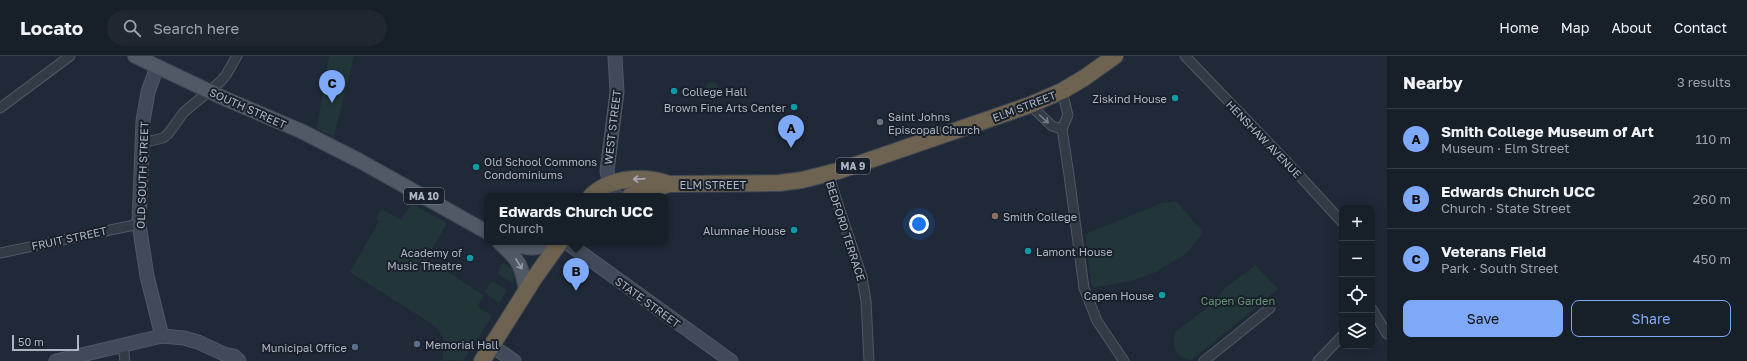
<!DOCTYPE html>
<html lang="en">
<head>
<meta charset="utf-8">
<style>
	:root { --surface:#171f29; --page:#202731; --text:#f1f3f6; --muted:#9ea2a8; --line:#363d46; --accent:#7ea9f8 }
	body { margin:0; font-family:"Golos Text",sans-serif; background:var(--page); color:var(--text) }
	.controls { position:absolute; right:12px; bottom:12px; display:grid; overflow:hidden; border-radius:8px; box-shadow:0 4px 16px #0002 }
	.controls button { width:36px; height:36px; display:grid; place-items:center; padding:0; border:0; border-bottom:1px solid var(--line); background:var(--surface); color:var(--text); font:20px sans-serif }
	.scale { position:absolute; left:12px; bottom:10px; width:67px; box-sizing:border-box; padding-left:4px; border:2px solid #adb5c4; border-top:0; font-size:11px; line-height:14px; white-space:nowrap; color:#adb5c4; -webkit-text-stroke:3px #19202b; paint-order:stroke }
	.you { position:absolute; left:919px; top:168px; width:14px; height:14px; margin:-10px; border:3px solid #fff; border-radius:50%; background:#1a73e8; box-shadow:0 0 0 6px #1a73e833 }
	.badge { display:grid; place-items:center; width:26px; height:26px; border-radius:50%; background:var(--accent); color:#111; font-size:13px; font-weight:700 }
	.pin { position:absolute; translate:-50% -33px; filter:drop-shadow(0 1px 2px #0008) }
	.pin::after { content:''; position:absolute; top:21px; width:14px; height:12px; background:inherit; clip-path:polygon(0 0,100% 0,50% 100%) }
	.popup { position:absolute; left:484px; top:137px; width:184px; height:52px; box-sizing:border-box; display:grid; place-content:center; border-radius:8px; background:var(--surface); filter:drop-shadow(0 1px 3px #0005); font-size:13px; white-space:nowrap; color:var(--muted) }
	.popup b { font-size:15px; color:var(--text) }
	.popup::after { content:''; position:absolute; left:50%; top:100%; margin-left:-8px; border:8px solid transparent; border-top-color:var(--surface) }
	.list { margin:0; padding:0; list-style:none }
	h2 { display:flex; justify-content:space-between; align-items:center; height:52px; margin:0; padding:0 16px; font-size:17px }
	h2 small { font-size:13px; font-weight:400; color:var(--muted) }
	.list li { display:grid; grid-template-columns:26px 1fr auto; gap:12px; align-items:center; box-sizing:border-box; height:60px; padding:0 16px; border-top:1px solid var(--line) }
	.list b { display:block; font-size:15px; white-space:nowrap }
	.list p { margin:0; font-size:13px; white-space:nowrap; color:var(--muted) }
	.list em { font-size:13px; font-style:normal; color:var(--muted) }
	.actions { display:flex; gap:8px; padding:12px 16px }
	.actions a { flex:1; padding:9px 0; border:1px solid var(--accent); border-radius:8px; text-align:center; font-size:14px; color:var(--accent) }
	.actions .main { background:var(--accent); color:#111 }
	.icon { flex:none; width:22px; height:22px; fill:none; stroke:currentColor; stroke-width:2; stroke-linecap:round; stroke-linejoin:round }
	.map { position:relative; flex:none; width:1387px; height:305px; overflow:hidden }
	header { display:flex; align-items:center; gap:24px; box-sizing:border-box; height:56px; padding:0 20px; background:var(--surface); border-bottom:1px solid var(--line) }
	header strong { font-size:19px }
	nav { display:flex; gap:22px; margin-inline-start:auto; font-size:14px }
	.search { width:280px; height:36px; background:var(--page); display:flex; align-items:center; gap:10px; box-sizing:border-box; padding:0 14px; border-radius:22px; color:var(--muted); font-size:15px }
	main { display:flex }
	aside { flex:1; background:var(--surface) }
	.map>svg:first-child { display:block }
</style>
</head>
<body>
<header>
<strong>Locato</strong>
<div class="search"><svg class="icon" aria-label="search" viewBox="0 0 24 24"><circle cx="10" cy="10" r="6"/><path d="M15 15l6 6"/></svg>Search here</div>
<nav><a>Home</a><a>Map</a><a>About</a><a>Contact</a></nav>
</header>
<main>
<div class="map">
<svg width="1387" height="305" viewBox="0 0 1387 305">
	<rect width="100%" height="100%" fill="#1f2937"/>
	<g fill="#223639">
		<polygon points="329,0 354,0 334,81 317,72"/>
		<circle cx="712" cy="32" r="6"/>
		<polygon points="1176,145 1201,174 1202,178 1186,198 1156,216 1131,225 1093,232 1091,227 1085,178 1162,147"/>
		<polygon points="412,148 447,167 427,202 484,240 477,250 492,260 463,305 453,304 441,305 443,301 443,282 435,270 350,216 379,165 376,162 382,153 401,164"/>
		<polygon points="503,207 514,214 515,221 512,227 499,219 499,213"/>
		<path d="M1255 209 1278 233 1192 304C1174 300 1173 294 1174 277L1211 249 1225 232Z"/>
		<polygon points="494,226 507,234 499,247 484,236 490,227"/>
	</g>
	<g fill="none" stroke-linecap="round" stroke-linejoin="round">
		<g stroke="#505865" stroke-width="11">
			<g id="street">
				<polyline points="1185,0 1286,105 1342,166"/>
				<polyline points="1062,35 1068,59 1062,73 1069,119 1084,232 1097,265 1124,305"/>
				<polyline points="1030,49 1052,70 1062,73"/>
				<polyline points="0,52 70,0"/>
				<polyline points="142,87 163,82 168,78 184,56 220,26 226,19 237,0"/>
				<polyline points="828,118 862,221 866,245 869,305"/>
				<polyline points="0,197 139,168"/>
				<polyline points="1372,253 1387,278"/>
				<polyline points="123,290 125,305"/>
				<polyline points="1204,305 1270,252"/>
				<polyline points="1318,305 1342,280"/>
			</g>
		</g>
		<g stroke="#505865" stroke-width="15">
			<g id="secondary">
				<polyline points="615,0 617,36 607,115 610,129 616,140"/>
				<polyline points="157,11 148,36 143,65 139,168 147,220 162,280"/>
				<polyline points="566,186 731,305"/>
				<polyline points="492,290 514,305"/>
				<polyline points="56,305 162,280 184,282 198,286 224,298 234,300 239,305"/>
			</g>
		</g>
		<g stroke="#3c4451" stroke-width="16">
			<g id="primary">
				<polyline points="135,0 196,29"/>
				<polyline points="228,44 301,75 360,105 487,176"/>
				<path d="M499 186C519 204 522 209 526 235"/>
				<path d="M507 186C527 193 535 194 555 186"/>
			</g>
		</g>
		<g stroke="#3d4552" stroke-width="18">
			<g id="highway">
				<path d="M591 140C611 121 644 119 669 128"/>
				<polyline points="630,140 669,128 779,127 802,124 838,115 1030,49 1062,35 1084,22 1115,0"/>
				<polyline points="482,305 535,221 560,186"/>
			</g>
		</g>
		<use href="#street" stroke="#333b47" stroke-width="9"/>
		<use href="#secondary" stroke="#414a5a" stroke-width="13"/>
		<use href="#primary" stroke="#515967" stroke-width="14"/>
		<use href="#highway" stroke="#6d6350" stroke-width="16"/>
		<g stroke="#3c4451" stroke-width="16" stroke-linecap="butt">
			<polyline id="primary-bridge" points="196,29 228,44"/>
		</g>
		<use href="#primary-bridge" stroke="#515967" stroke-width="14"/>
	</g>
	<defs><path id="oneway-shaft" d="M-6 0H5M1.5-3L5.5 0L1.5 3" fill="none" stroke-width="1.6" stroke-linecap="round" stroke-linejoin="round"/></defs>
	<use stroke="#767e8c" href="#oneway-shaft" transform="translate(1044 63) rotate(42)"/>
	<use stroke="#a7adb8" href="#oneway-shaft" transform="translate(639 123) rotate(178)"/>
	<use stroke="#969ead" href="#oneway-shaft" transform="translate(519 208) rotate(59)"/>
	<g fill="#0f9aa8" stroke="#19202b" stroke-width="1.5">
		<circle cx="674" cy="35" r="4"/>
		<circle cx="1175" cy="42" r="4"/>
		<circle cx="794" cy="51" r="4"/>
		<circle cx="476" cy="111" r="4"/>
		<circle cx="794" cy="174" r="4"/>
		<circle cx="1028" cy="195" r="4"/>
		<circle cx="470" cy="202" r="4"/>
		<circle cx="1162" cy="239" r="4"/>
	</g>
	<circle fill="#6b7280" stroke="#19202b" stroke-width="1.5" cx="880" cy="66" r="4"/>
	<circle fill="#8d6e63" stroke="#19202b" stroke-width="1.5" cx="995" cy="160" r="4"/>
	<g fill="#5c6f8a" stroke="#19202b" stroke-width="1.5">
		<circle cx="417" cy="288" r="4"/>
		<circle cx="355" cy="291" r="4"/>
	</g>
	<g text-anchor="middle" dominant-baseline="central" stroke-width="4" stroke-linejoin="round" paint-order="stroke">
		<g fill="#19202b" stroke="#818896" stroke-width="1">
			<rect x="836" y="102" width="34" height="16" rx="3"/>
			<rect x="404" y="132" width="40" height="16" rx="3"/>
		</g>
		<g font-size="10" font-weight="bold" fill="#adb5c4">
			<text x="853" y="110">MA 9</text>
			<text x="424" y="140">MA 10</text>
		</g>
		<g font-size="11" fill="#adb5c4" stroke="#19202b" text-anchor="start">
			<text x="682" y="35">College Hall</text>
			<text x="1167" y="42" text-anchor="end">Ziskind House</text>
			<text x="786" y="51" text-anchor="end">Brown Fine Arts Center</text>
			<text x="888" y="60">Saint Johns<tspan x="888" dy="13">Episcopal Church</tspan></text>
			<text x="484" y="105">Old School Commons<tspan x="484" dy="13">Condominiums</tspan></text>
			<text x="1003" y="160">Smith College</text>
			<text x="786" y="174" text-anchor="end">Alumnae House</text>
			<text x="1036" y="195">Lamont House</text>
			<text x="462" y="196" text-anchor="end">Academy of<tspan x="462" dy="13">Music Theatre</tspan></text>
			<text x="1154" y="239" text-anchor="end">Capen House</text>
			<text x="425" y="288">Memorial Hall</text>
			<text x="347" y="291" text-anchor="end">Municipal Office</text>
		</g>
		<g font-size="11" fill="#adb5c4" stroke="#19202b">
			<text transform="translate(1024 50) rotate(-21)">ELM STREET</text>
			<text transform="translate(248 52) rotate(24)">SOUTH STREET</text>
			<text transform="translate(612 71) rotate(-83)">WEST STREET</text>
			<text transform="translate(1264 83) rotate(46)">HENSHAW AVENUE</text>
			<text transform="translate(142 119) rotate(-88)">OLD SOUTH STREET</text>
			<text x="713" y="128">ELM STREET</text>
			<text transform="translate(846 175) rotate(72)">BEDFORD TERRACE</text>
			<text transform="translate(69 182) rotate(-12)">FRUIT STREET</text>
			<text transform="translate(648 246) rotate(36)">STATE STREET</text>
		</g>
		<g font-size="11" fill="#659471" stroke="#19202b">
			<text x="1238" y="244">Capen Garden</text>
		</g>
	</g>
</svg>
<div class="controls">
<button>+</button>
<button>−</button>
<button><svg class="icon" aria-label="locate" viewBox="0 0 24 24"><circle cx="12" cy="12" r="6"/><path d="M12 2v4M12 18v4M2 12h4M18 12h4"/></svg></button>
<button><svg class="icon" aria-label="layers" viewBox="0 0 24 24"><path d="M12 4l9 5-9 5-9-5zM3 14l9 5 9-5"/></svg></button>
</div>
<div class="scale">50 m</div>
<div class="you"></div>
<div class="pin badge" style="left:791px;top:92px">A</div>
<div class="pin badge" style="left:576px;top:235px">B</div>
<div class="popup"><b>Edwards Church UCC</b>Church</div>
<div class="pin badge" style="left:332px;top:47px">C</div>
</div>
<aside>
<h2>Nearby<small>3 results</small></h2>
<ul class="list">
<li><span class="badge">A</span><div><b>Smith College Museum of Art</b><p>Museum · Elm Street</p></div><em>110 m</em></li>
<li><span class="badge">B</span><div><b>Edwards Church UCC</b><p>Church · State Street</p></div><em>260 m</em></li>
<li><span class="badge">C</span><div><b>Veterans Field</b><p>Park · South Street</p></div><em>450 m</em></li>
</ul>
<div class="actions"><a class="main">Save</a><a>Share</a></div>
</aside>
</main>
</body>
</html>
